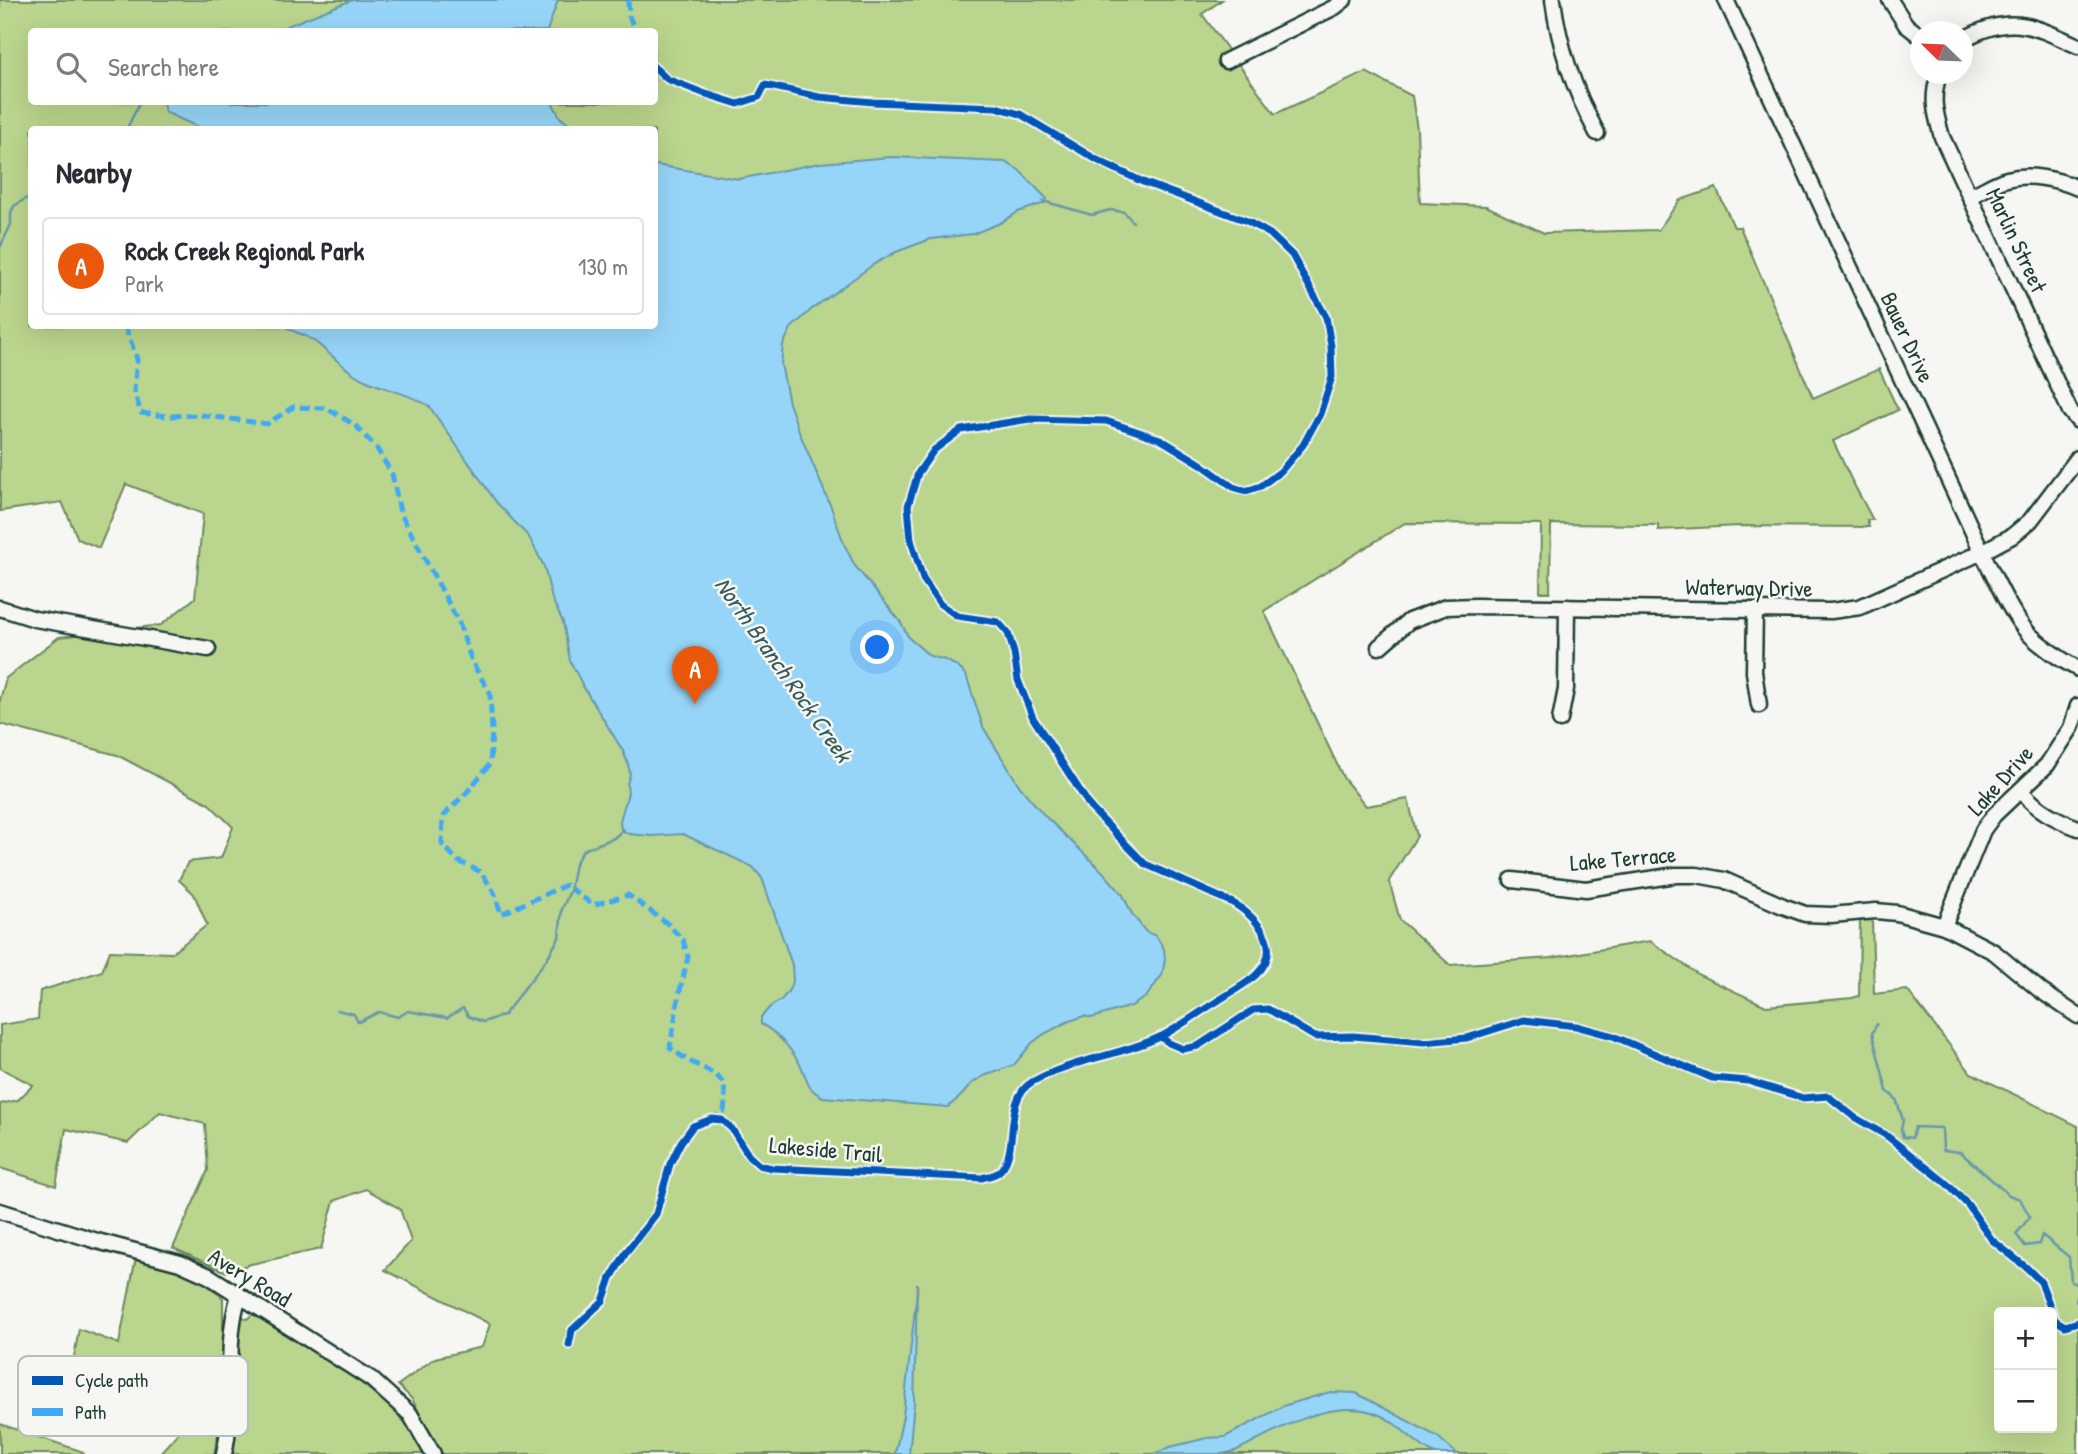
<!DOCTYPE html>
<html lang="en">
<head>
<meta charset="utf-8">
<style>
	:root { --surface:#fff; --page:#f2f2f3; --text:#2b2b33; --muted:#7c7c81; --line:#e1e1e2; --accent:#ea580c }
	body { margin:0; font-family:"Patrick Hand",sans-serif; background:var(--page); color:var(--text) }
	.controls { position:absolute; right:21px; bottom:21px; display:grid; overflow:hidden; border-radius:7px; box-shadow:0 7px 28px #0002 }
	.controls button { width:63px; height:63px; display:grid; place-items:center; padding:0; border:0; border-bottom:2px solid var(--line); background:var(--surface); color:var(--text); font:35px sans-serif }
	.compass { position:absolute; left:1910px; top:21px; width:63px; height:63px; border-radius:50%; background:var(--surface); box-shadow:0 7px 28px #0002; rotate:293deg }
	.you { position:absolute; left:878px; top:648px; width:24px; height:24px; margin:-18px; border:5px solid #fff; border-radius:50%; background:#1a73e8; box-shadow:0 0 0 10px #1a73e833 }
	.badge { display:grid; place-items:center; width:46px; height:46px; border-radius:50%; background:var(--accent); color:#fff; font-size:23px; font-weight:700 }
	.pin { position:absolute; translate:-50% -58px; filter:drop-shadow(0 2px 4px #0008) }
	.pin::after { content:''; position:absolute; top:37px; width:24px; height:21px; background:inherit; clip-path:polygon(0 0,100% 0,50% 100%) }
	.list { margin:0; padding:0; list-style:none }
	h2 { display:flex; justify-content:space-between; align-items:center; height:91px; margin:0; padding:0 28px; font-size:30px }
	h2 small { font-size:23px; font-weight:400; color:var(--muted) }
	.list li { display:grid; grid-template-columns:46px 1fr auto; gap:21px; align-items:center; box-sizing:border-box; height:98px; margin:0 14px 14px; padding:0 14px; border:2px solid var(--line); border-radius:7px }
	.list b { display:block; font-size:26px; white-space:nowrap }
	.list p { margin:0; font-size:23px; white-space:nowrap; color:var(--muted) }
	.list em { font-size:23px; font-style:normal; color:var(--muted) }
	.icon { flex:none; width:38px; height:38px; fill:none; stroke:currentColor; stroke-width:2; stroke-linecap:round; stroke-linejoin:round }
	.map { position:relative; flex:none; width:2078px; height:1454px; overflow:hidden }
	.search { position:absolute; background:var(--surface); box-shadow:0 7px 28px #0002; left:28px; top:28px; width:630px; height:77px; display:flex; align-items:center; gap:18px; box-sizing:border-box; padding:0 24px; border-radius:7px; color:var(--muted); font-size:26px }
	.panel { position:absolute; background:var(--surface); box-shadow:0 7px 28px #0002; left:28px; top:126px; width:630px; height:203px; border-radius:7px }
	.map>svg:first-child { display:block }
</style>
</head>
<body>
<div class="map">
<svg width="2078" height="1454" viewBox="0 0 2078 1454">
	<rect width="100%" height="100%" fill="#f6f6f2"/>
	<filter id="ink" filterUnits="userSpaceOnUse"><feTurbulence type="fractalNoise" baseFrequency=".0143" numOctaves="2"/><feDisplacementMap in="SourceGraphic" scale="14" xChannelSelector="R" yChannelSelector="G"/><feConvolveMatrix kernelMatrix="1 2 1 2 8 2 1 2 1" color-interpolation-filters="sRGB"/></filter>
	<g filter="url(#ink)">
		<g fill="#bad58d" stroke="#6c8960" stroke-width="2" fill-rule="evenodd">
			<path d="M0 0H1222L1202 14 1275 114 1366 72 1412 96 1417 129 1420 203 1486 206 1544 233 1658 230 1680 200 1716 188 1734 227H1740L1813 398 1879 369 1898 410 1833 441 1851 479 1873 520H1867L1869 527 1739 526 1658 530V525L1551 524 1550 592H1540L1541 524 1405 523 1264 611 1344 779 1366 806 1408 799 1417 836 1389 881 1400 920 1450 965 1551 958 1650 941 1699 975 1766 1006 1852 998 1859 996 1860 918 1872 920 1874 994 1907 990 1971 1073 2078 1126V1454H436L418 1421 422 1418 412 1399 398 1385 435 1358 482 1347 490 1324 385 1270 411 1241 400 1209 366 1189 334 1201 321 1249 251 1264 226 1272 173 1248 208 1170 205 1124 160 1112 128 1143 66 1129 56 1186 0 1168V1104L18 1100 33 1085 0 1068V1025L38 1019 40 991 102 971 110 951 172 953 207 925 194 894 179 880 188 862 221 858 233 827 208 803 117 755 0 724V700L6 678 59 637 161 625 195 598 203 514 126 484 99 548 78 539 62 502 0 511ZM32 32H654V102H32ZM32 130H654V326H32ZM1999 1312H2052V1428H1999Z"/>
			<polygon points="136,1257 169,1266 203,1281 223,1298 223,1410 214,1454 159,1454 178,1433 164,1406 110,1393 72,1368 79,1329 119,1344"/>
			<polygon points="238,1314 247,1319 253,1314 360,1382 395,1409 401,1419 411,1426 427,1454 229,1454"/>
			<polygon points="0,1424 81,1451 84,1454 0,1454"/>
		</g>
		<g fill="#97d5f8" stroke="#6798aa" stroke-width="2">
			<polygon points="352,0 558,0 547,31 258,31 282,28"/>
			<polygon points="163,102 552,102 560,117 574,129 202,129 165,112"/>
			<path d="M891 157 1005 162 1019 170 1047 199 1045 203 1018 212 1000 223 973 234 931 239 896 252 874 264 812 309 791 328 783 345 781 364 789 403 800 434 831 507 844 544 855 566 900 621 909 638 930 656 945 660 957 666 966 675 983 727 1020 787 1044 815 1103 872 1123 895 1132 914 1146 932 1156 936 1164 949 1165 960 1162 975 1146 997 1131 1006 1092 1018 1084 1016 1067 1022 1044 1034 1032 1043 1014 1065 984 1076 971 1084 962 1095 948 1107 823 1097C805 1088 809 1082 801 1066 793 1051 777 1032 761 1024V1017L770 1007 781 1000 788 992 793 981 792 965 762 878 753 867 683 834 652 836 629 834 621 830 620 821 628 793 627 784 630 774 628 764 623 751 584 688 570 661 563 622 552 599 544 566 529 537 497 503 429 406C410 394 388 390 367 381 349 374 330 353 314 341 305 334 294 333 285 326H654L655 165 739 179 820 163Z"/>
			<polygon points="917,1291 914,1403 909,1454 895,1454 903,1416"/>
			<path d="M1330 1392 1356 1393 1438 1437 1457 1454C1451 1454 1442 1454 1436 1454 1426 1452 1402 1429 1392 1422 1344 1388 1280 1429 1235 1451L1222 1454H1154L1170 1447 1207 1438 1225 1437 1283 1406Z"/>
		</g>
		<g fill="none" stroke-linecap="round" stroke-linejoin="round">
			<g stroke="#6798aa" stroke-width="2.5">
				<polyline points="126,130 140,102"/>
				<polyline points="1043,201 1092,215 1110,210 1124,212 1133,222"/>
				<polyline points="0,248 11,224 11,213 14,206 32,195"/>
				<polyline points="337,1010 354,1014 358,1022 379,1012 398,1017 408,1011 447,1018 463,1008 468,1016 483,1022 504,1015 546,960 559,938 562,909 570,891 575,864 583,850 614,838 624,829"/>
				<polyline points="1877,1024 1872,1033 1887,1091 1896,1099 1903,1120 1901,1130 1903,1137 1912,1138 1915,1127 1942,1128 1943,1150 1960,1152 2009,1195 2020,1199 2030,1217 2016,1234 2025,1246 2039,1244 2042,1235 2069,1257 2071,1282 2078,1284"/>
				<polyline points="917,1284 917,1294"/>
				<polyline points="2078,1294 2076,1301 2078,1304"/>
			</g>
			<g stroke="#1f3d34" stroke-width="19">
				<g id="minor">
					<path d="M1553 0C1559 47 1575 92 1597 133"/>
					<path d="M1726 0 1982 552C1994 576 2011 615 2029 634 2043 648 2060 659 2078 669"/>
					<polyline points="1890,0 1906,25 1920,36"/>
					<path d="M1962 40C2010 13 2032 25 2078 46"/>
					<polyline points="1226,61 1335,7 1344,0"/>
					<path d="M1939 74C1931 99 1935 112 1942 137L2070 411 2078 421"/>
					<path d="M1971 196C1982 191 1995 182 2007 179 2029 173 2057 179 2078 188"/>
					<polyline points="0,608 35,619 208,649"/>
					<polyline points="1755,610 1754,672 1759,705"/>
					<polyline points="1379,647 1409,621 1446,607 1475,606 1831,611 1860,607 1982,552 2012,536 2030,521 2078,458"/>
					<polyline points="1560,720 1566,689 1567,607"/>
					<path d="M2021 791C2037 810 2055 819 2078 828"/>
					<polyline points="1512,880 1586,889 1676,875 1697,875 1724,880 1783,906 1805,914 1831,915 1876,911 1897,913 1944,926 1994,952 2041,991 2078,1016"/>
					<polyline points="1944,926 1983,830 1994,815 2047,765 2071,728 2078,706"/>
					<polyline points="0,1211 97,1241 180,1263 209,1276 371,1379 410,1414 433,1454"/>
					<path d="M224 1454C236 1401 223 1347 239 1295"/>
				</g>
			</g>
			<use href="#minor" stroke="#f6f6f2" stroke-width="14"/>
			<g stroke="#3fa9f5" stroke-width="5" stroke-dasharray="10 5" stroke-linecap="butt">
				<polyline points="628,0 629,16 636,32"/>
				<path d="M125 326 137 359 134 391 141 413 167 416 201 415 267 424 293 407 326 408 355 425 377 449 392 474 400 512 459 623 472 662 490 693 492 730 490 764 467 792 443 816 442 844 458 861 481 872 494 892 501 914 566 885 593 905 628 895 668 924 683 940 688 957 679 995 670 1048C676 1052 682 1057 689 1061 717 1075 729 1075 724 1111L712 1119"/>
			</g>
			<g stroke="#f6f6f2" stroke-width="11">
				<g id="cycleway">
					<polyline points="1161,1037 1169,1043 1183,1049 1198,1046 1253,1010 1268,1009 1315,1037 1353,1036 1424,1042 1467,1038 1524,1020 1576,1026 1613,1036 1712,1078 1748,1081 1803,1098 1828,1096 1854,1117 1887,1136 1946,1183 1968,1205 1992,1240 2027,1268 2041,1282 2055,1320 2065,1326 2078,1322"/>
					<path d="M569 1345 572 1330 603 1301 611 1278 627 1251 656 1214 670 1164 681 1142 693 1126 712 1119 722 1120 732 1129 749 1156 759 1165 772 1168 982 1178C987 1176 993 1176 997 1173 1022 1156 1001 1100 1032 1082 1072 1059 1121 1056 1162 1036 1181 1026 1198 1013 1216 1002 1229 993 1244 986 1256 975 1284 949 1259 919 1233 903L1145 864 1091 808 1033 718 1018 680 1014 653 1008 633 998 622 957 616 940 604 923 579 911 540 908 506 918 473 934 450 961 430 1030 419 1106 421 1160 439 1201 464 1233 487 1246 491 1261 486 1281 471 1303 445 1320 414 1332 377 1331 346 1326 317 1292 255 1270 234 1247 221 1143 182 1097 160 1020 114 996 107 873 102 819 97 765 85 759 97 738 104 703 93 667 79 654 67"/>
				</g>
			</g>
			<use href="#cycleway" stroke="#0057b8" stroke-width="7"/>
		</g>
	</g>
	<g text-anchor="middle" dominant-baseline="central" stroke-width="5" stroke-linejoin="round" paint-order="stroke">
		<g font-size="23" fill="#1f3d34" stroke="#f6f6f2">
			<text transform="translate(2017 240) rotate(65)">Marlin Street</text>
			<text transform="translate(1908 337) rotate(65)">Bauer Drive</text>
			<text transform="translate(1749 587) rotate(1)">Waterway Drive</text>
			<text transform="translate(2000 780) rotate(-48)">Lake Drive</text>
			<text transform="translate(1623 858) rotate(-5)">Lake Terrace</text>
			<text transform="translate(826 1149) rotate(5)">Lakeside Trail</text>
			<text transform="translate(250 1277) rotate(31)">Avery Road</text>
		</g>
		<g font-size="24" font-style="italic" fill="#375b5b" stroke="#f6f6f2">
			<text transform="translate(784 669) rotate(55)">North Branch Rock Creek</text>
		</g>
	</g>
	<rect x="18" y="1356" width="230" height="80" rx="10" fill="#f6f6f2" stroke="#b6beb9" stroke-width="2"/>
	<rect x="32" y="1376" width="31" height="9" fill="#0057b8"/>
	<rect x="32" y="1408" width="31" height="8" fill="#3fa9f5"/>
	<g font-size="19" fill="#1f3d34">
		<text x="75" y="1387">Cycle path</text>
		<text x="75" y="1419">Path</text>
	</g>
</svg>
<div class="controls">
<button>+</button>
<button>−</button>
</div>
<svg class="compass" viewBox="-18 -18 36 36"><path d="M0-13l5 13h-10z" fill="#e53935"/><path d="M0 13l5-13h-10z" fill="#7c7c81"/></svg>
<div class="you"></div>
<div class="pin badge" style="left:695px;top:704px">A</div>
<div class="search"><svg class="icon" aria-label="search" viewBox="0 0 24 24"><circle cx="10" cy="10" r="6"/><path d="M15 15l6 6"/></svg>Search here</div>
<section class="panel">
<h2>Nearby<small></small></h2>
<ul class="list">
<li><span class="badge">A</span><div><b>Rock Creek Regional Park</b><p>Park</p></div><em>130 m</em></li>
</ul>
</section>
</div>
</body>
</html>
